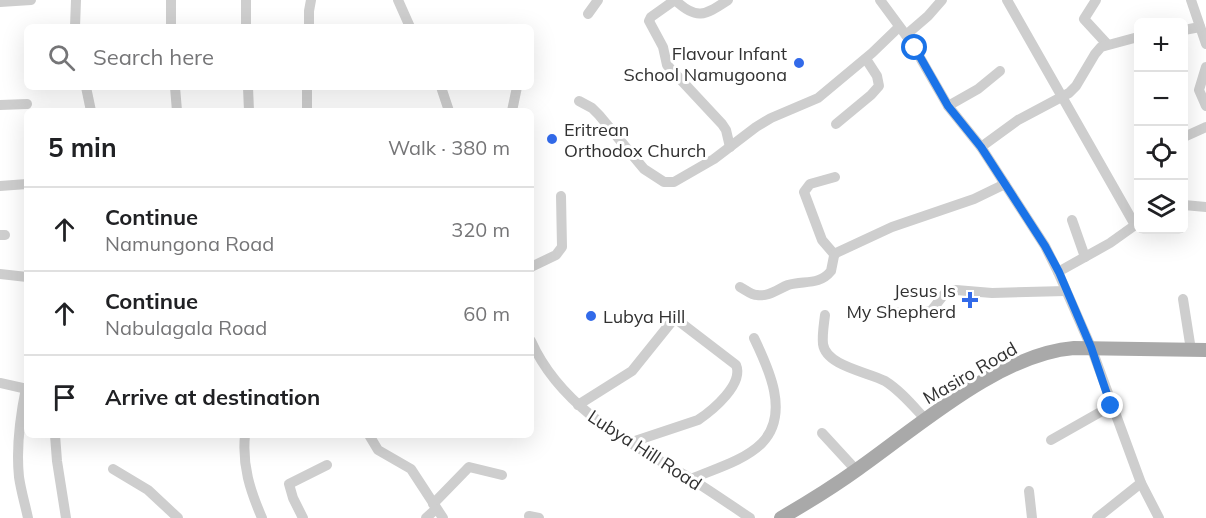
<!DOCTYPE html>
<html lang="en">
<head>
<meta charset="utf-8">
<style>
	:root { --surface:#fff; --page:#f6f6f6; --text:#202124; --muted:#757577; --line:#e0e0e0 }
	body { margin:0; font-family:Mulish,sans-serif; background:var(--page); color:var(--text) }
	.controls { position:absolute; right:18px; top:18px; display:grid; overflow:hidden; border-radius:9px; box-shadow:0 6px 24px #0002 }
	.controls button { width:54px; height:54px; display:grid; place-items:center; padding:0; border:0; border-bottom:2px solid var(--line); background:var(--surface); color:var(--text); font:30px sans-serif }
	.stop { position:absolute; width:18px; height:18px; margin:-14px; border:4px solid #1a73e8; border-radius:50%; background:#fff }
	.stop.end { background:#1a73e8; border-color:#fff; box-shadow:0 2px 6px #0008 }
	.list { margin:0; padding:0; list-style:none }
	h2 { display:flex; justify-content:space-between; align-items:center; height:78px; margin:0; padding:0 24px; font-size:26px }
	h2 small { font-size:20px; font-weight:400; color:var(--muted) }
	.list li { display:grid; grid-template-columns:39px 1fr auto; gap:18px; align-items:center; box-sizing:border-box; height:84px; padding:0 24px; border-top:2px solid var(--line) }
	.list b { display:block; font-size:22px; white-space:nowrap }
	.list p { margin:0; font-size:20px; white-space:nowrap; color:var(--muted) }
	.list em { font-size:20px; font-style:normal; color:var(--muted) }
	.icon { flex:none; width:33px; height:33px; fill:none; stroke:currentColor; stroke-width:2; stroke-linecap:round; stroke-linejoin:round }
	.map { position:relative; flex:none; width:1206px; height:518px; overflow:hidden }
	.search { position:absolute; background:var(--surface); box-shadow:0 6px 24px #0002; left:24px; top:24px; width:510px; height:66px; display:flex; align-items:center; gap:15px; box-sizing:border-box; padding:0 21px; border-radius:9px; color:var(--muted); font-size:22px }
	.panel { position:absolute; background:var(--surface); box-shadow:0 6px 24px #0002; left:24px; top:108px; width:510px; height:330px; border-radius:9px }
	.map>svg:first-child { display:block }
</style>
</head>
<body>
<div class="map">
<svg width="1206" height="518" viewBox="0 0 1206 518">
	<rect width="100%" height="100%" fill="#fff"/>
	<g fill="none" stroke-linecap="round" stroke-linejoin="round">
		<g stroke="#cecece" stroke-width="10">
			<polyline points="246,0 246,27"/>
			<polyline points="398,0 410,27"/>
			<path d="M728 0C705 15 697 21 675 0L651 17 649 21 663 47 667 65 722 124 726 130 730 147"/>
			<polyline points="880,0 911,42 948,106 981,147 1045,246 1058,272 1091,347 1141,483 1159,518"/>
			<polyline points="1007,0 1135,225"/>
			<polyline points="1096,0 1084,19 1107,44"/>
			<polyline points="1191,0 1206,44"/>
			<polyline points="171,1 171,27"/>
			<polyline points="0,2 31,0"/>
			<polyline points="588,14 598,0"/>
			<polyline points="75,27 76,0"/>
			<polyline points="309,27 309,11 311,0"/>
			<polyline points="1184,30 1200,27"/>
			<polyline points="906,35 928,16 942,0"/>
			<polyline points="1206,67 1199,90 1206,106"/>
			<polyline points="86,87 91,111"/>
			<polyline points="175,87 177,111"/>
			<polyline points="248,87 249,111"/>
			<polyline points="307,87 307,111"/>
			<polyline points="441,87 449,111"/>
			<polyline points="579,101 592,108 599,115 644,169 664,182 674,182 714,159 756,127 771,118 818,98 872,53 899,27"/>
			<polyline points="0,105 27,104"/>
			<polyline points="948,106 978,89 1000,71"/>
			<polyline points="512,111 517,87"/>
			<polyline points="836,124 871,95 879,86 877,76 866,59"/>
			<polyline points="1184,137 1206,127"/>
			<polyline points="981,147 1018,120 1069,93 1076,86 1095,54 1101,47 1138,37"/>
			<polyline points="0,186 27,184"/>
			<polyline points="1184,205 1206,207"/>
			<polyline points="1072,220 1085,257"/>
			<polyline points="0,235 5,235"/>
			<polyline points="834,254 822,240 804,192 810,184 835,177"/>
			<polyline points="531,267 556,255 562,247 561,196"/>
			<polyline points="1058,272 1110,243 1138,223"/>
			<polyline points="0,274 27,277"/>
			<path d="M740 287C746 290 751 295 757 295 768 297 778 289 788 285 803 280 819 286 831 271L834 256 836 253 892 227 974 199 1005 184"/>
			<polyline points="1183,299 1191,350"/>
			<polyline points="882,312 918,313 931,311 946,292 956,290 992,293 1066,291"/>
			<path d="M825 315C824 324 822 335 823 344 826 366 868 372 885 381 901 391 913 406 926 420"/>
			<path d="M531 341C561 408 628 442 688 477 709 490 729 504 750 518"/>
			<polyline points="0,383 27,389"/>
			<path d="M26 388C20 417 16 448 19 477 21 491 25 504 28 518"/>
			<path d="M578 405 632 371 673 320 676 319 736 365C744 384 713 410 698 420L629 443"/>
			<polyline points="822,433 856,470"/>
			<polyline points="55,435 57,461 66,518"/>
			<path d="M245 435C242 466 250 490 262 518"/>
			<polyline points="369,435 378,450 411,469 443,518"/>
			<polyline points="1051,440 1111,406"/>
			<polyline points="113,469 148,490 178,518"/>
			<path d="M691 479C714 469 744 461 762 443 790 414 769 369 754 338"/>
			<polyline points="1029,491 1032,518"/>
			<polyline points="433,504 469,467 502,475"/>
			<polyline points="529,516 539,518"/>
			<polyline points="303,518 293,498 289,484 327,465"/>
			<polyline points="426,518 436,509"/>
			<polyline points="1097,518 1141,483"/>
		</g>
		<path stroke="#a9a9a9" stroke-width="14" d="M781 518C807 503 833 487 858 469 918 427 999 354 1074 348L1206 350"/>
	</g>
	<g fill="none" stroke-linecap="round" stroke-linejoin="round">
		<polyline stroke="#1a73e8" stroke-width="8" points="915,48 948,106 981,147 1045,246 1059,272 1091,347 1111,406"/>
	</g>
	<g fill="#326ae9" stroke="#fff" stroke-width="2">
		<circle cx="799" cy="63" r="6"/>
		<circle cx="552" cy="139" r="6"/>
		<path d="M967 291h6v6h6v6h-6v6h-6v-6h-6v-6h6z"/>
		<circle cx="591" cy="316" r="6"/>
	</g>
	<g text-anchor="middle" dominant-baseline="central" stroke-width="6" stroke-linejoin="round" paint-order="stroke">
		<g font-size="18" fill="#313131" stroke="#fff" text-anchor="end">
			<text x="787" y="53">Flavour Infant<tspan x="787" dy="21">School Namugoona</tspan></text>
			<text x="564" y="129" text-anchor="start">Eritrean<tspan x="564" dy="21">Orthodox Church</tspan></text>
			<text x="956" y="290">Jesus Is<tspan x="956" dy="21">My Shepherd</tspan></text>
			<text x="603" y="316" text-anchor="start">Lubya Hill</text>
		</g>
		<g font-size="18" fill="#313131" stroke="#fff">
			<text transform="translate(970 373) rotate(-30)">Masiro Road</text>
			<text transform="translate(645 450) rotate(33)">Lubya Hill Road</text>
		</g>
	</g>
</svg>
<div class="controls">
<button>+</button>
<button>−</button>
<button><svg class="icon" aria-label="locate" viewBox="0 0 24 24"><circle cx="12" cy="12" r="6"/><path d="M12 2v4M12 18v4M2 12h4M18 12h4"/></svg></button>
<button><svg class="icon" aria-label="layers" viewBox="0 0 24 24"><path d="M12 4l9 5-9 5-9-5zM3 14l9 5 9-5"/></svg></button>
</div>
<div class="stop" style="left:915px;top:48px"></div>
<div class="stop end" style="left:1111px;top:406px"></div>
<div class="search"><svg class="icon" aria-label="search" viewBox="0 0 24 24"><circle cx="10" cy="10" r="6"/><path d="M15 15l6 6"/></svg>Search here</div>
<section class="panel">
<h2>5 min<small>Walk · 380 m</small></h2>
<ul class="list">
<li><svg class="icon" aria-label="ahead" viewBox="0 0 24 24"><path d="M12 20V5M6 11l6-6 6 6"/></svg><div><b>Continue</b><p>Namungona Road</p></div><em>320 m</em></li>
<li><svg class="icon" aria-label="ahead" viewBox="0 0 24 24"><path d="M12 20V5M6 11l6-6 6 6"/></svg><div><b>Continue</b><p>Nabulagala Road</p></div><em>60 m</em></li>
<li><svg class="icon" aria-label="arrive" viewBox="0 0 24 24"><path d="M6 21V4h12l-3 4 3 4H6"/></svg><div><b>Arrive at destination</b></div></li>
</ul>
</section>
</div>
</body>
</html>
